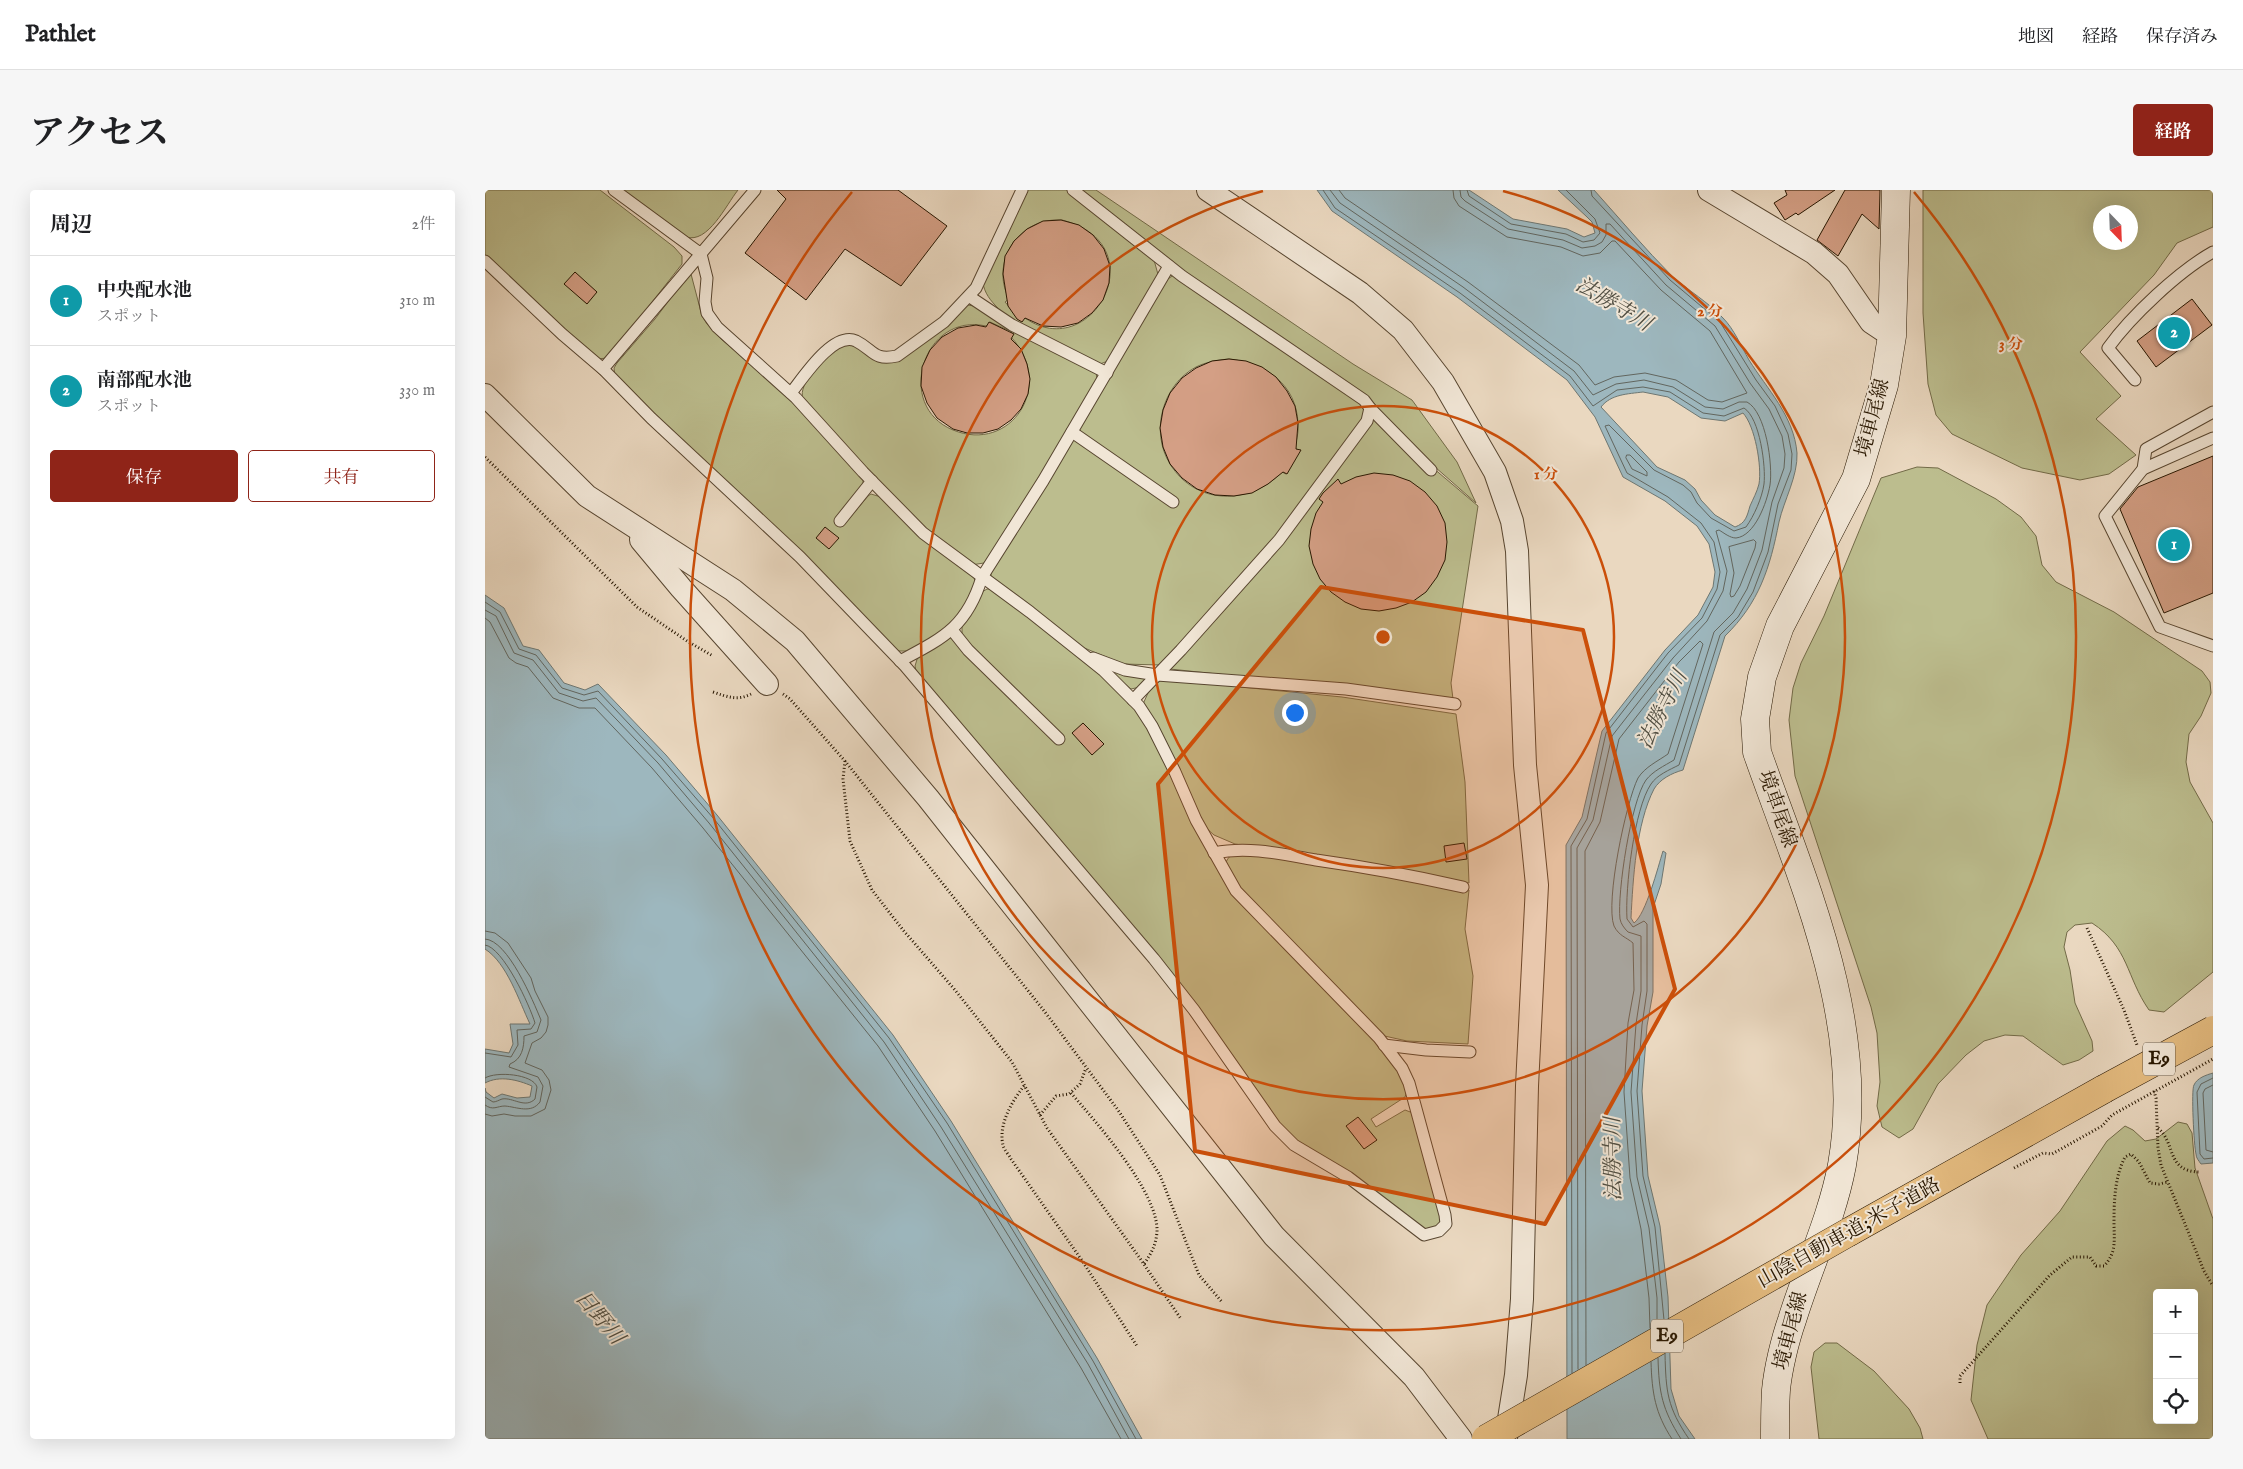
<!DOCTYPE html>
<html lang="ja">
<head>
<meta charset="utf-8">
<style>
	:root { --surface:#fff; --page:#f6f6f6; --text:#202124; --muted:#757577; --line:#e0e0e0; --accent:#8f2418 }
	body { margin:0; font-family:"IM FELL English","Noto Serif JP",serif; background:var(--page); color:var(--text) }
	.controls { position:absolute; right:15px; bottom:15px; display:grid; overflow:hidden; border-radius:5px; box-shadow:0 5px 20px #0002 }
	.controls button { width:45px; height:45px; display:grid; place-items:center; padding:0; border:0; border-bottom:1px solid var(--line); background:var(--surface); color:var(--text); font:25px sans-serif }
	.compass { position:absolute; left:1608px; top:15px; width:45px; height:45px; border-radius:50%; background:var(--surface); box-shadow:0 5px 20px #0002; rotate:157deg }
	.you { position:absolute; left:809px; top:522px; width:18px; height:18px; margin:-12px; border:4px solid #fff; border-radius:50%; background:#1a73e8; box-shadow:0 0 0 8px #1a73e833 }
	.badge { display:grid; place-items:center; width:32px; height:32px; border-radius:50%; background:var(--accent); color:#fff; font-size:16px; font-weight:700 }
	.pin { position:absolute; translate:-50% -50%; border:2px solid #fff; box-shadow:0 1px 5px #0006 }
	.list { margin:0; padding:0; list-style:none }
	h2 { display:flex; justify-content:space-between; align-items:center; height:65px; margin:0; padding:0 20px; font-size:21px }
	h2 small { font-size:16px; font-weight:400; color:var(--muted) }
	.list li { display:grid; grid-template-columns:32px 1fr auto; gap:15px; align-items:center; box-sizing:border-box; height:90px; padding:0 20px; border-top:1px solid var(--line) }
	.list b { display:block; font-size:19px; white-space:nowrap }
	.list p { margin:0; font-size:16px; white-space:nowrap; color:var(--muted) }
	.list em { font-size:16px; font-style:normal; color:var(--muted) }
	.actions { display:flex; gap:10px; padding:15px 20px }
	.actions a { flex:1; padding:11px 0; border:1px solid var(--accent); border-radius:5px; text-align:center; font-size:18px; color:var(--accent) }
	.actions .main { background:var(--accent); color:#fff }
	.icon { flex:none; width:28px; height:28px; fill:none; stroke:currentColor; stroke-width:2; stroke-linecap:round; stroke-linejoin:round }
	.map { position:relative; flex:none; width:1728px; height:1249px; overflow:hidden; border-radius:5px }
	header { display:flex; align-items:center; gap:30px; box-sizing:border-box; height:70px; padding:0 25px; background:var(--surface); border-bottom:1px solid var(--line) }
	header strong { font-size:24px }
	nav { display:flex; gap:28px; margin-inline-start:auto; font-size:18px }
	.intro { display:flex; align-items:center; justify-content:space-between; box-sizing:border-box; height:120px; padding:0 30px }
	h1 { margin:0; font-size:35px }
	.button { padding:12px 22px; border-radius:5px; background:var(--accent); color:#fff; font-size:18px; font-weight:700 }
	main { display:flex; gap:30px; padding:0 30px }
	aside { flex:1; background:var(--surface); border-radius:5px; box-shadow:0 5px 20px #0002 }
	.map>svg:first-child { display:block }
</style>
</head>
<body>
<header>
<strong>Pathlet</strong>
<nav><a>地図</a><a>経路</a><a>保存済み</a></nav>
</header>
<div class="intro"><h1>アクセス</h1><a class="button">経路</a></div>
<main>
<aside>
<h2>周辺<small>2件</small></h2>
<ul class="list">
<li><span class="badge" style="background:#0f9aa8">1</span><div><b>中央配水池</b><p>スポット</p></div><em>310 m</em></li>
<li><span class="badge" style="background:#0f9aa8">2</span><div><b>南部配水池</b><p>スポット</p></div><em>330 m</em></li>
</ul>
<div class="actions"><a class="main">保存</a><a>共有</a></div>
</aside>
<div class="map">
<svg width="1728" height="1249" viewBox="0 0 1728 1249">
	<rect width="100%" height="100%" fill="#ead8c0"/>
	<filter id="stains"><feTurbulence type="fractalNoise" baseFrequency=".004" numOctaves="4"/><feColorMatrix values="0 0 0 0 .2 0 0 0 0 .09 0 0 0 0 .02 0 0 0 .5 -.17"/></filter>
	<radialGradient id="worn" r=".72"><stop offset=".6" stop-color="#630" stop-opacity="0"/><stop offset="1" stop-color="#630" stop-opacity=".3"/></radialGradient>
	<g fill="#bcbd8e" stroke="#726a47" fill-rule="evenodd">
		<polygon points="0,0 115,0 189,57 197,66 197,74 123,168 111,169 0,66"/>
		<path d="M138 0H253C241 15 223 54 201 47Z"/>
		<path d="M541 0H583L669 70 674 88 623 171 615 174C585 159 503 130 498 93ZM577 30C673 54 607 175 540 128L537 131 520 112 524 109C508 78 525 42 557 32 563 30 570 30 577 30Z"/>
		<polygon points="595,0 611,0 868,174 927,210 972,272 991,313 950,277 899,227 695,80"/>
		<path d="M1438 0H1728V37L1692 53 1669 85 1595 162 1636 206 1611 229 1651 265 1624 284 1595 290 1537 278 1467 244 1451 225 1443 194 1438 123ZM1616 22H1646V52H1616Z"/>
		<polygon points="206,84 217,126 222,134 236,149 299,202 378,290 378,294 350,330 357,337 383,306 386,304 396,307 489,388 491,394 474,426 457,441 424,461 413,461 406,458 337,382 130,188 129,178 132,173 170,129 203,85"/>
		<path d="M689 85 870 206 879 217V227L790 349 675 475 638 474 597 457 506 387V380L586 252 597 243 594 239 681 90ZM744 169C780 173 812 194 813 234 814 247 809 257 807 268L811 259 814 260 801 284 797 282C765 315 711 316 685 274 665 242 677 195 711 177 721 172 733 170 744 169Z"/>
		<path d="M483 115 489 116 611 182 612 189 539 316 499 373 486 375 442 340 387 286 318 209C312 193 341 168 351 156L369 154C380 163 388 173 403 172ZM505 132 525 141 528 144 526 147C571 195 526 264 468 240 409 216 438 122 501 136Z"/>
		<polygon points="889,228 993,316 966,493 968,509 685,479"/>
		<path d="M1432 277 1453 278 1511 309 1536 327 1551 346 1557 375 1571 392 1629 422 1717 481 1725 492 1726 503 1716 526 1704 544 1701 572 1705 592 1728 633V782L1679 822 1664 820C1641 787 1644 757 1607 733L1590 735 1582 742 1579 757 1585 780 1590 813 1607 851 1608 861 1594 870 1578 875 1538 846 1520 845 1499 851 1481 865 1453 894 1428 939 1414 948 1397 937 1392 916 1395 892 1392 843 1386 817 1310 586 1304 530 1308 498 1316 473 1339 426 1396 288Z"/>
		<polygon points="502,399 506,399 590,461 641,508 666,540 736,683 911,875 922,901 920,907 886,929 891,937 920,920 928,923 955,1024 955,1035 944,1039 937,1039 807,947 788,927 739,857 431,481 430,476 433,466 461,447 477,447 477,434 497,402"/>
		<polygon points="622,479 667,485 655,497 646,499"/>
		<polygon points="675,489 857,507 971,524 980,592 984,693 918,679 750,654 729,645 720,637 658,514 663,503"/>
		<path d="M760 662 929 688 984 700 980 739 988 786 983 854 922 851 895 845 760 704 748 687 741 672C745 663 752 663 760 662Z"/>
		<path d="M1693 932 1702 934 1707 943 1710 978 1728 1029V1249H1503L1486 1210 1492 1155 1502 1115 1536 1065 1575 1021 1622 951 1640 936 1648 940 1660 951 1671 949ZM1672 1103H1709V1230H1672Z"/>
		<polygon points="1340,1153 1352,1153 1389,1181 1424,1219 1435,1238 1438,1249 1334,1249 1326,1177 1329,1162"/>
	</g>
	<g fill="#9db7be" stroke="#6e7772" fill-rule="evenodd">
		<path d="M832 0H984L1028 29 1082 39 1099 47 1110 43 1107 32 1102 27 1073 0H1109C1135 29 1160 59 1188 87 1204 101 1223 112 1238 128 1249 139 1256 156 1264 170 1282 199 1309 226 1312 263 1313 286 1299 310 1294 332 1285 378 1274 413 1240 446L1198 580C1187 583 1175 589 1169 599 1151 634 1148 689 1146 728L1149 733C1161 724 1173 677 1178 661L1181 663 1176 694 1168 718V802L1162 836 1157 901 1163 986 1175 1036 1183 1107 1186 1199 1194 1226 1210 1249H1082L1081 655 1097 627 1117 541 1180 460 1213 425 1228 397 1230 382 1224 354 1212 336 1180 311 1138 287 1110 227 1082 190 972 107 847 21ZM1158 202 1183 207 1216 228 1240 231 1258 223C1270 236 1277 276 1274 294 1272 302 1268 309 1265 316 1262 326 1261 333 1250 337L1230 325 1216 310 1210 299 1200 290 1172 277 1116 217C1126 204 1143 204 1158 202Z"/>
		<path d="M0 405 19 418 38 456 54 460 79 493 100 500 113 494 181 565 232 625 408 845 466 931 612 1168 657 1249H0V898L1 902 9 908 17 904 32 908 45 907 47 896C33 890 15 885 0 893V859L24 863 28 854 25 834H45C34 811 22 773 0 759Z"/>
		<path d="M1728 883V973L1716 974C1714 971 1711 968 1711 964 1709 957 1706 899 1709 895 1712 888 1721 885 1728 883Z"/>
	</g>
	<g fill="none" stroke-linecap="round" stroke-linejoin="round">
		<g stroke="#62665f" stroke-width="1">
			<path d="M838 0 850 18 975 103 1085 186 1108 216 1132 200 1158 197 1185 202 1218 223 1239 226 1259 218C1275 228 1281 277 1279 294 1277 308 1269 326 1261 337L1249 341 1226 328 1212 313 1206 302 1198 295 1169 280 1124 235 1120 236 1142 283 1183 307 1216 333 1229 352 1235 382 1232 399 1217 428 1183 463 1121 543 1102 629 1086 656 1087 1183"/>
			<path d="M845 0 855 13 978 97 1089 181 1108 205 1131 194 1159 190 1188 197 1220 217 1238 219 1254 212H1262C1281 222 1288 275 1285 295 1282 312 1270 346 1251 348 1245 348 1239 343 1234 340L1231 341 1242 381 1238 401 1222 431 1188 468 1127 546 1108 630 1092 658 1093 1179"/>
			<polyline points="854,0 860,8 983,92 1094,175 1110,195 1129,187 1160,183 1191,190 1223,210 1237,212 1262,203 1225,141 1176,100 1130,51 1127,51 1115,63 1098,66 1076,57 1022,47 974,16 969,8 968,0"/>
			<path d="M975 0 976 7 980 11 1023 39 1078 50 1097 58 1110 56 1117 52 1121 45V34H1125L1181 95 1230 136 1265 193 1284 219 1297 246 1300 264 1299 278 1287 312 1277 360 1262 399 1248 423 1229 442 1189 570C1179 576 1168 581 1161 590 1146 611 1132 703 1135 729 1136 734 1139 738 1143 742L1156 746V801L1151 834 1146 902 1152 987 1164 1038 1172 1108V1134"/>
			<polyline points="982,0 984,6 1026,34 1081,44 1098,52 1109,50 1115,43 1110,29 1081,0"/>
			<path d="M1106 0 1107 6 1185 90 1235 132 1271 190 1290 216 1303 244 1307 264 1306 280 1293 314 1283 362 1268 402 1253 427 1235 445 1194 575C1184 580 1172 585 1166 594 1149 619 1140 699 1142 729L1148 737 1159 731 1162 734V801L1157 835 1152 901 1158 986 1170 1037 1179 1130"/>
			<polygon points="1142,265 1145,265 1162,282 1162,286 1147,279 1141,268"/>
			<polygon points="1269,350 1271,352 1270,358 1255,396 1249,406 1246,407 1245,404 1249,383 1244,357"/>
			<polyline points="0,412 15,422 34,459 51,465 77,498 99,505 113,501 177,569 229,629 404,848 462,933 608,1171 651,1249"/>
			<polyline points="0,420 11,426 29,463 48,470 74,503 98,511 111,508 173,573 224,633 399,852 456,937 603,1174 644,1249"/>
			<polyline points="0,428 5,432 24,468 31,473 43,477 68,508 94,518 110,518 167,578 218,638 393,856 450,941 596,1178 636,1249"/>
			<polyline points="0,741 10,743 23,753 46,788 50,801 63,827 63,835 61,842 56,848 47,853 40,873 57,880 64,890 66,900 60,919 46,926 30,926 19,924 7,926 0,924"/>
			<path d="M0 749C23 750 48 811 56 830L52 842 39 846C39 858 37 869 25 874L24 877 53 887 58 896 55 912C46 924 32 917 20 916 12 916 8 921 0 915"/>
			<path d="M0 755C18 757 45 816 50 833L46 839 32 840 33 855 26 867 0 863"/>
			<path d="M0 888C11 881 48 884 52 897L50 909C40 919 28 907 17 909 14 910 11 912 8 912L0 907"/>
			<polyline points="1728,888 1716,894 1712,902 1715,964 1719,969 1728,968"/>
			<polyline points="1728,895 1720,899 1718,903 1721,960 1728,962"/>
			<path d="M1180 1164C1181 1202 1182 1217 1204 1249"/>
			<path d="M1173 1168C1174 1203 1177 1219 1196 1249"/>
			<path d="M1166 1172C1167 1203 1170 1223 1187 1249"/>
			<path d="M1101 1175 1100 661 1115 632 1134 549 1194 472 1215 451 1218 454 1183 564C1173 571 1160 577 1153 588 1141 612 1120 712 1129 736 1134 746 1141 747 1148 753L1149 800 1143 833 1139 902 1145 988 1156 1039 1164 1108 1165 1138"/>
		</g>
	</g>
	<g fill="#d49f85" stroke="#271600">
		<polygon points="292,0 413,0 462,36 416,96 360,59 321,110 260,63 301,9"/>
		<polygon points="1300,0 1350,0 1313,25 1311,23 1300,30 1289,13 1302,5"/>
		<polygon points="1360,0 1395,0 1394,39 1377,24 1353,66 1332,50"/>
		<polygon points="576,30 594,35 608,45 619,59 625,76 624,93 618,110 607,123 593,133 576,137 558,136 540,128 537,132 532,129 523,116 518,84 520,66 529,51 542,39 558,31"/>
		<polygon points="90,82 112,102 102,114 79,94"/>
		<polygon points="1707,109 1727,135 1671,177 1652,151"/>
		<polygon points="504,132 529,144 526,149 536,159 542,174 545,189 543,204 536,219 526,230 513,239 498,243 482,243 468,239 452,228 442,213 436,196 437,177 445,160 457,147 473,138 491,135 501,137"/>
		<polygon points="744,169 761,171 777,177 791,187 802,201 810,216 813,233 811,259 816,260 802,284 798,282 783,294 767,303 749,306 730,305 712,299 697,288 685,274 678,257 675,238 678,220 685,203 697,188 711,178 727,171"/>
		<polygon points="1728,266 1728,403 1679,423 1635,319 1653,297"/>
		<polygon points="889,283 908,285 925,291 940,302 952,316 960,333 962,352 960,370 952,387 941,402 927,412 911,418 894,421 876,419 860,412 846,402 835,389 828,374 824,356 826,339 831,323 838,312 834,309 838,303 853,289 856,294 871,287"/>
		<polygon points="340,337 354,348 344,359 331,348"/>
		<polygon points="598,533 619,554 607,565 587,543"/>
		<polygon points="979,653 982,669 961,672 959,656"/>
		<polygon points="873,927 892,950 879,959 861,936"/>
	</g>
	<g fill="none" stroke-linecap="round" stroke-linejoin="round">
		<g stroke="#584630" stroke-width="13">
			<g id="service">
				<polyline points="129,0 216,64 222,88 220,112 222,123 232,137 311,208 378,282 438,343 545,422 599,465 619,481 654,516 667,536 690,582 711,630 751,701 894,848 917,878 924,893 960,1025 961,1034 954,1041 939,1045 863,987 809,955 790,936 709,820 669,769 420,476 315,367 166,228 118,179 270,0"/>
				<polyline points="588,0 697,86 879,210 885,218 882,231 794,350 696,460 648,510"/>
				<polyline points="0,71 77,144 118,179"/>
				<polyline points="485,107 527,135 622,183"/>
				<path d="M1650 190 1623 158C1646 126 1694 81 1728 62"/>
				<path d="M306 203C318 188 348 141 371 151 389 160 388 171 412 166L459 132 491 98 537 0"/>
				<polyline points="885,218 946,280"/>
				<polyline points="587,242 688,312"/>
				<polyline points="1728,248 1658,279 1620,326 1675,437 1728,456"/>
				<polyline points="1658,279 1661,259 1728,222"/>
				<polyline points="355,331 387,291"/>
				<polyline points="467,440 483,460 574,549"/>
				<polyline points="608,468 640,480 672,485 861,499 970,514"/>
				<path d="M415 471C458 448 482 437 497 387L558 291 684 76"/>
				<path d="M729 663C763 656 797 664 831 670 881 677 929 686 978 697"/>
				<polyline points="899,855 941,860 985,862"/>
			</g>
		</g>
		<g stroke="#584630" stroke-width="24">
			<g id="minor">
				<polyline points="723,0 875,103 918,140 958,192 1010,282 1027,331 1032,361 1040,575 1052,695 1042,896 1037,1109 1031,1185 1021,1248"/>
				<polyline points="1224,0 1329,63 1353,84 1386,132 1407,146"/>
				<polyline points="0,205 102,306 248,400 310,451 443,608 789,1046 929,1187 976,1249"/>
				<polyline points="156,350 196,398 282,494"/>
			</g>
		</g>
		<g stroke="#271600" stroke-width="29">
			<path id="secondary" d="M1290 1249C1290 1233 1290 1216 1291 1200 1293 1179 1300 1150 1307 1130 1323 1078 1347 1028 1357 975 1382 832 1318 693 1272 562L1270 529 1277 487 1295 436 1371 289 1399 195 1407 146 1411 0"/>
		</g>
		<g stroke="#271600" stroke-width="29">
			<polyline id="motorway" points="1364,1042 1619,899"/>
		</g>
		<g stroke="#271600" stroke-width="3" stroke-dasharray="1 2.5" stroke-linecap="butt">
			<polyline points="0,267 152,417 202,451 228,466"/>
			<path d="M228 502C243 507 252 511 266 504"/>
			<polyline points="298,504 305,509 360,571 560,822 633,920 675,985 714,1085 737,1112"/>
			<polyline points="360,571 358,589 365,651 387,700 418,740 470,800 527,872 562,938 654,1067 696,1129"/>
			<polyline points="1602,738 1639,820 1652,855"/>
			<path d="M539 896C527 911 513 935 518 955 519 960 524 965 526 969L596 1069 652 1156"/>
			<polyline points="1669,901 1671,908 1673,958 1676,975 1719,1081 1728,1096"/>
			<path d="M586 903C611 932 674 1003 672 1042 671 1055 666 1064 659 1074"/>
			<polyline points="555,925 571,906 584,904 595,894 601,878"/>
			<path d="M1673 938C1691 953 1681 981 1714 982"/>
			<polyline points="1529,978 1558,963 1567,964 1617,936 1627,925 1728,869"/>
			<path d="M1475 1193V1186L1565 1085 1587 1067H1605L1611 1076H1619C1632 1062 1629 1050 1629 1032 1629 1010 1630 986 1640 967L1646 964 1654 972 1665 993 1674 994 1683 992"/>
		</g>
		<use href="#service" stroke="#f1e6d6" stroke-width="11"/>
		<use href="#minor" stroke="#f1e6d6" stroke-width="22"/>
		<use href="#secondary" stroke="#f1e6d6" stroke-width="28"/>
		<use href="#motorway" stroke="#e5bc80" stroke-width="28"/>
		<g stroke="#271600" stroke-width="29" stroke-linecap="butt">
			<g id="motorway-bridge">
				<polyline points="1619,899 1728,840"/>
				<polyline points="1001,1249 1364,1042"/>
			</g>
		</g>
		<use href="#motorway-bridge" stroke="#e5bc80" stroke-width="28"/>
	</g>
	<path fill="#cb4f0a" fill-opacity="0.2" stroke="#cb4f0a" stroke-width="4" stroke-linejoin="round" d="M836 397 1098 440 1190 799 1060 1034 710 961 673 594Z"/>
	<g fill="none" stroke="#cb4f0a" stroke-width="2.5">
		<circle cx="898" cy="447" r="231"/>
		<path d="M1018 1A462 462 0 1 1 778 1"/>
		<path d="M1429 2A693 693 0 1 1 367 2"/>
	</g>
	<g text-anchor="middle" dominant-baseline="central" stroke-width="4" stroke-linejoin="round" paint-order="stroke">
		<g fill="#f1e6d6" stroke="#645440" stroke-width="1">
			<rect x="1658" y="852.5" width="32" height="33" rx="4"/>
			<rect x="1166" y="1129.5" width="32" height="33" rx="4"/>
		</g>
		<g font-size="19" font-weight="bold" fill="#271600">
			<text x="1674" y="869">E9</text>
			<text x="1182" y="1146">E9</text>
		</g>
		<g font-size="20" fill="#271600" stroke="#f1e6d6">
			<text transform="translate(1388 228) rotate(-75)">境車尾線</text>
			<text transform="translate(1292 619) rotate(71)">境車尾線</text>
			<text transform="translate(1364 1043) rotate(-29)">山陰自動車道;米子道路</text>
			<text transform="translate(1306 1141) rotate(-75)">境車尾線</text>
		</g>
		<g font-size="21" font-style="italic" fill="#504e42" stroke="#f1e6d6">
			<text transform="translate(1128 115) rotate(31)">法勝寺川</text>
			<text transform="translate(1178 520) rotate(-63)">法勝寺川</text>
			<text transform="translate(1129 969) rotate(-91)">法勝寺川</text>
			<text transform="translate(114 1128) rotate(50)">日野川</text>
		</g>
	</g>
	<circle cx="898" cy="447" r="8" fill="#cb4f0a" stroke="#f1e6d6" stroke-width="2.5"/>
	<g font-size="15" text-anchor="middle" font-weight="bold" fill="#cb4f0a" stroke="#f1e6d6" stroke-width="4" stroke-linejoin="round" paint-order="stroke">
		<text x="1225" y="126">2 分</text>
		<text x="1526" y="159">3 分</text>
		<text x="1061" y="289">1 分</text>
	</g>
	<rect width="100%" height="100%" filter="url(#stains)"/>
	<rect width="100%" height="100%" fill="url(#worn)"/>
</svg>
<div class="controls">
<button>+</button>
<button>−</button>
<button><svg class="icon" aria-label="locate" viewBox="0 0 24 24"><circle cx="12" cy="12" r="6"/><path d="M12 2v4M12 18v4M2 12h4M18 12h4"/></svg></button>
</div>
<svg class="compass" viewBox="-18 -18 36 36"><path d="M0-13l5 13h-10z" fill="#e53935"/><path d="M0 13l5-13h-10z" fill="#757577"/></svg>
<div class="you"></div>
<div class="pin badge" style="left:1689px;top:355px;background:#0f9aa8">1</div>
<div class="pin badge" style="left:1689px;top:143px;background:#0f9aa8">2</div>
</div>
</main>
</body>
</html>
